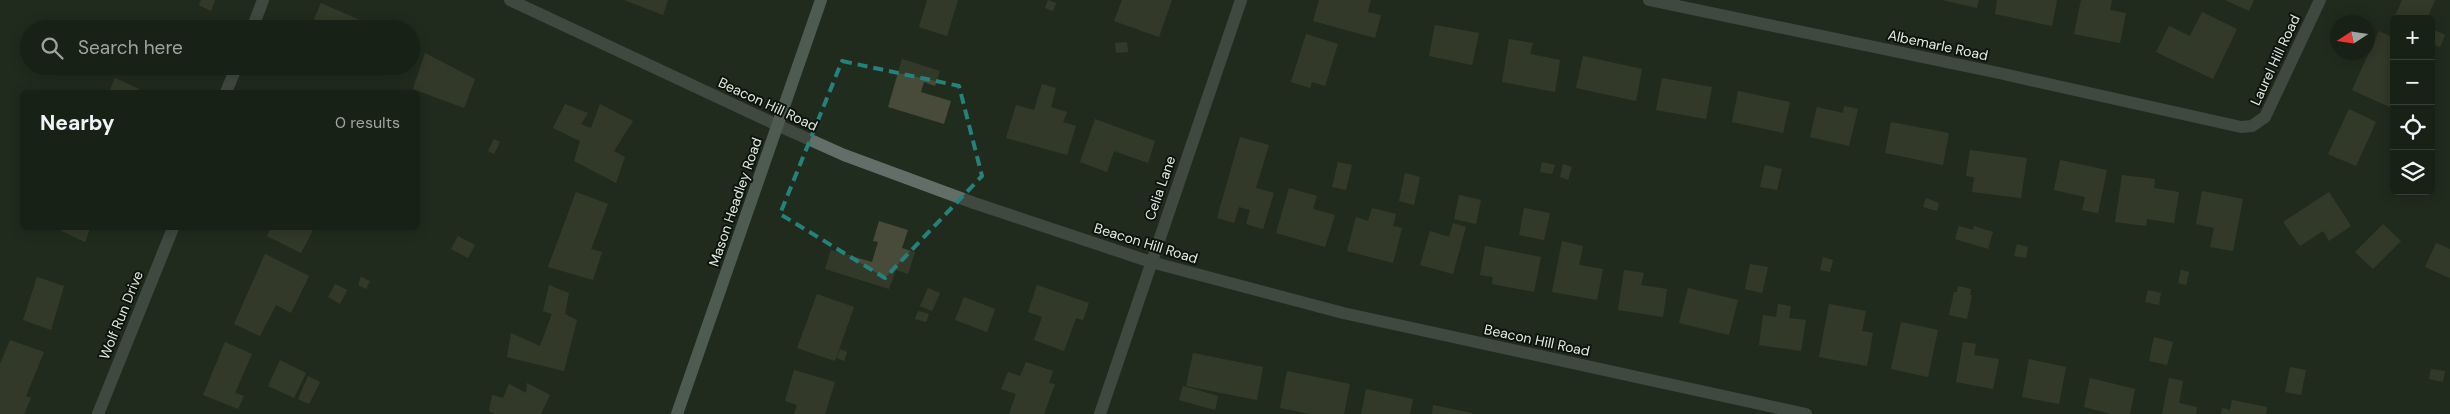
<!DOCTYPE html>
<html lang="en">
<head>
<meta charset="utf-8">
<style>
	:root { --surface:#182116; --page:#21291f; --text:#f1f3f6; --muted:#9fa3a1; --line:#363e35 }
	body { margin:0; font-family:"DM Sans",sans-serif; background:var(--page); color:var(--text) }
	.controls { position:absolute; right:15px; top:15px; display:grid; overflow:hidden; border-radius:8px; box-shadow:0 2px 12px #0003 }
	.controls button { width:45px; height:45px; display:grid; place-items:center; padding:0; border:0; border-bottom:1px solid var(--line); background:var(--surface); color:var(--text); font:25px sans-serif }
	.compass { position:absolute; left:2330px; top:15px; width:45px; height:45px; border-radius:50%; background:var(--surface); box-shadow:0 2px 12px #0003; rotate:258deg }
	.list { margin:0; padding:0; list-style:none }
	h2 { display:flex; justify-content:space-between; align-items:center; height:65px; margin:0; padding:0 20px; font-size:21px }
	h2 small { font-size:16px; font-weight:400; color:var(--muted) }
	.icon { flex:none; width:28px; height:28px; fill:none; stroke:currentColor; stroke-width:2; stroke-linecap:round; stroke-linejoin:round }
	.map { position:relative; flex:none; width:2450px; height:414px; overflow:hidden }
	.search { position:absolute; background:var(--surface); box-shadow:0 2px 12px #0003; left:20px; top:20px; width:400px; height:55px; display:flex; align-items:center; gap:12px; box-sizing:border-box; padding:0 18px; border-radius:28px; color:var(--muted); font-size:19px }
	.panel { position:absolute; background:var(--surface); box-shadow:0 2px 12px #0003; left:20px; top:90px; width:400px; height:140px; border-radius:8px }
	.map>svg:first-child { display:block }
</style>
</head>
<body>
<div class="map">
<svg width="2450" height="414" viewBox="0 0 2450 414">
	<rect width="100%" height="100%" fill="#202c1e"/>
	<g fill="#484b39">
		<polygon points="201,0 215,0 211,11 199,5"/>
		<polygon points="624,0 668,0 663,15"/>
		<polygon points="927,0 958,0 947,36 919,27"/>
		<polygon points="1048,0 1056,3 1053,11 1045,8"/>
		<polygon points="1122,0 1172,0 1159,37 1114,21"/>
		<polygon points="1319,0 1371,0 1368,12 1381,15 1375,38 1313,21"/>
		<polygon points="1942,0 1979,0 1977,8"/>
		<polygon points="1997,0 2057,0 2052,26 1995,14"/>
		<polygon points="2081,0 2112,0 2110,10 2126,13 2120,43 2074,34"/>
		<polygon points="2225,0 2254,0 2249,11"/>
		<polygon points="2402,0 2435,0 2427,19 2394,19"/>
		<polygon points="321,3 380,29 310,29"/>
		<polygon points="2202,12 2237,29 2213,79 2156,52 2169,26 2190,36"/>
		<polygon points="1435,25 1479,33 1472,65 1429,56"/>
		<polygon points="2434,30 2445,35 2440,47 2431,43"/>
		<polygon points="2379,31 2394,38 2394,109 2352,90"/>
		<polygon points="1306,34 1338,44 1325,86 1312,82 1310,88 1291,82"/>
		<polygon points="1509,39 1533,43 1530,54 1560,60 1555,92 1502,82"/>
		<polygon points="1127,42 1128,52 1116,53 1115,43"/>
		<polygon points="425,53 475,79 464,108 413,89"/>
		<polygon points="1583,56 1642,69 1636,101 1576,88"/>
		<polygon points="902,59 940,71 935,86 924,82 921,92 951,101 944,124 888,107"/>
		<polygon points="115,78 139,89 138,92 109,92"/>
		<polygon points="1662,78 1712,87 1706,119 1656,110"/>
		<polygon points="1042,84 1056,88 1051,107 1067,112 1063,122 1076,126 1067,155 1006,138 1016,105 1034,110"/>
		<polygon points="1738,91 1790,102 1783,133 1732,122"/>
		<polygon points="565,104 588,113 581,124 591,128 600,104 633,121 614,151 625,157 616,183 574,161 580,141 553,128"/>
		<polygon points="1844,106 1858,109 1849,146 1810,137 1817,107 1843,113"/>
		<polygon points="2349,109 2376,122 2356,166 2328,154"/>
		<polygon points="1095,119 1155,141 1148,163 1114,151 1107,172 1080,162"/>
		<polygon points="1891,122 1949,133 1943,165 1885,153"/>
		<polygon points="1240,137 1269,145 1256,188 1274,193 1263,229 1246,224 1250,210 1239,207 1234,223 1217,218"/>
		<polygon points="494,139 500,142 494,154 488,151"/>
		<polygon points="1970,150 2027,158 2021,198 1972,192 1974,177 1966,176"/>
		<polygon points="2060,160 2107,170 2098,213 2082,210 2085,197 2054,190"/>
		<polygon points="1338,162 1352,165 1346,190 1332,187"/>
		<polygon points="1542,162 1555,165 1552,174 1540,172"/>
		<polygon points="1563,164 1572,167 1568,180 1560,177"/>
		<polygon points="1765,165 1782,169 1777,190 1760,187"/>
		<polygon points="1405,173 1420,177 1414,205 1399,201"/>
		<polygon points="2122,175 2155,179 2154,188 2179,192 2174,223 2147,219 2146,226 2115,222"/>
		<polygon points="1289,188 1317,196 1313,209 1335,215 1325,247 1276,233"/>
		<polygon points="2202,191 2243,199 2233,251 2210,247 2214,228 2196,224"/>
		<polygon points="576,192 608,204 591,249 602,252 593,280 548,267"/>
		<polygon points="2329,192 2351,226 2329,241 2323,231 2300,246 2283,222"/>
		<polygon points="1459,195 1481,200 1476,224 1454,219"/>
		<polygon points="1926,198 1939,203 1937,211 1923,207"/>
		<polygon points="1372,208 1396,214 1393,226 1402,228 1393,263 1347,251 1356,217 1368,221"/>
		<polygon points="1524,208 1550,213 1544,240 1519,235"/>
		<polygon points="879,221 908,230 902,248 915,252 908,274 896,270 889,289 825,269 831,250 872,262 878,242 873,241"/>
		<polygon points="1453,223 1466,227 1453,274 1420,265 1430,231 1449,237"/>
		<polygon points="2383,224 2401,241 2373,269 2355,252"/>
		<polygon points="1959,226 1973,230 1974,226 1993,232 1988,249 1955,239"/>
		<polygon points="55,228 90,228 85,242"/>
		<polygon points="271,228 314,228 301,253 267,236"/>
		<polygon points="458,236 475,245 468,258 451,249"/>
		<polygon points="1562,241 1583,246 1579,265 1603,269 1597,300 1552,292"/>
		<polygon points="2436,243 2450,249 2450,278 2425,267"/>
		<polygon points="2017,244 2028,247 2026,258 2014,256"/>
		<polygon points="1485,246 1541,257 1534,292 1492,284 1493,277 1480,275"/>
		<polygon points="265,254 309,276 291,313 276,305 260,336 234,324"/>
		<polygon points="1823,257 1833,260 1830,272 1820,270"/>
		<polygon points="1750,264 1768,267 1762,293 1745,289"/>
		<polygon points="1624,270 1644,273 1641,285 1667,289 1663,317 1618,310"/>
		<polygon points="2181,270 2189,272 2186,285 2178,283"/>
		<polygon points="37,277 64,286 51,330 23,320"/>
		<polygon points="361,277 370,281 366,289 358,285"/>
		<polygon points="335,284 347,290 340,304 328,297"/>
		<polygon points="549,285 569,293 565,314 577,320 564,371 507,357 511,333 540,346 552,314 543,311"/>
		<polygon points="1037,285 1089,303 1083,320 1076,318 1064,351 1034,340 1042,317 1028,312"/>
		<polygon points="1958,286 1971,289 1970,295 1972,295 1967,319 1949,315 1954,292 1957,292"/>
		<polygon points="928,288 940,293 932,311 920,306"/>
		<polygon points="1688,288 1738,300 1729,335 1679,323"/>
		<polygon points="2148,290 2161,293 2159,305 2145,302"/>
		<polygon points="817,294 854,307 835,361 797,348"/>
		<polygon points="964,297 995,309 987,332 955,320"/>
		<polygon points="1778,304 1791,306 1789,318 1806,320 1801,351 1759,345 1763,315 1776,317"/>
		<polygon points="1829,304 1866,311 1862,331 1873,333 1867,366 1819,357"/>
		<polygon points="918,311 929,314 926,322 915,319"/>
		<polygon points="1901,322 1938,330 1928,377 1891,369"/>
		<polygon points="2154,337 2173,342 2167,365 2149,361"/>
		<polygon points="10,340 44,352 26,396 31,398 24,414 0,414 0,364"/>
		<polygon points="225,342 252,354 235,393 244,396 238,409 203,395"/>
		<polygon points="1963,342 1976,344 1974,355 1999,359 1993,389 1956,382"/>
		<polygon points="840,349 847,352 844,361 837,358"/>
		<polygon points="1193,353 1263,367 1257,400 1186,386"/>
		<polygon points="2029,359 2066,367 2059,404 2022,397"/>
		<polygon points="280,360 306,373 294,398 268,386"/>
		<polygon points="1026,362 1053,371 1049,383 1055,384 1044,414 1009,414 1016,394 1001,389 1008,372 1020,376"/>
		<polygon points="2290,367 2306,370 2301,395 2285,392"/>
		<polygon points="2431,369 2445,371 2443,382 2429,379"/>
		<polygon points="794,370 835,382 825,414 794,414 797,405 785,401"/>
		<polygon points="1287,371 1350,384 1344,414 1311,414 1280,408"/>
		<polygon points="308,376 320,382 309,404 298,399"/>
		<polygon points="2090,378 2135,389 2130,414 2111,414 2084,407"/>
		<polygon points="2169,378 2183,381 2179,403 2197,407 2196,414 2162,414"/>
		<polygon points="527,383 550,395 541,414 495,414 489,411 492,395 503,398 509,384 526,393"/>
		<polygon points="1183,386 1218,396 1215,410 1179,400"/>
		<polygon points="1366,389 1413,399 1410,414 1361,414"/>
		<polygon points="2232,400 2267,407 2266,414 2221,414 2222,408 2230,410"/>
		<polygon points="1433,405 1472,413 1472,414 1432,414"/>
	</g>
	<g fill="none" stroke-linecap="round" stroke-linejoin="round">
		<g stroke="#646e69" stroke-width="12">
			<polyline points="510,0 777,125"/>
			<polyline points="1649,0 1999,73 2241,127 2252,126 2265,117 2320,0"/>
			<polyline points="252,29 263,0"/>
			<polyline points="226,92 237,66"/>
			<polyline points="98,414 173,228"/>
			<polyline points="1100,414 1241,0"/>
		</g>
		<polyline stroke="#646e69" stroke-width="12" points="777,125 844,155 974,203 1151,262 1343,313 1806,414"/>
		<polyline stroke="#86958e" stroke-width="12" points="677,414 821,0"/>
	</g>
	<path d="M0 0H2450V414H0ZM842 61 959 86 982 176 885 278 780 214Z" fill="#202c1e" fill-opacity=".55" fill-rule="evenodd"/>
	<path fill="none" stroke="#24827a" stroke-width="4" stroke-dasharray="10 6" stroke-linejoin="round" d="M842 61 959 86 982 176 885 278 780 214Z"/>
	<g text-anchor="middle" dominant-baseline="central" stroke-width="4" stroke-linejoin="round" paint-order="stroke">
		<g font-size="14" fill="#e4ece2" stroke="#0d130d">
			<text transform="translate(1938 45) rotate(12)">Albemarle Road</text>
			<text transform="translate(2275 60) rotate(-65)">Laurel Hill Road</text>
			<text transform="translate(768 104) rotate(25)">Beacon Hill Road</text>
			<text transform="translate(1160 188) rotate(-71)">Celia Lane</text>
			<text transform="translate(735 202) rotate(-71)">Mason Headley Road</text>
			<text transform="translate(1146 243) rotate(17)">Beacon Hill Road</text>
			<text transform="translate(121 315) rotate(-68)">Wolf Run Drive</text>
			<text transform="translate(1537 340) rotate(12)">Beacon Hill Road</text>
		</g>
	</g>
</svg>
<div class="controls">
<button>+</button>
<button>−</button>
<button><svg class="icon" aria-label="locate" viewBox="0 0 24 24"><circle cx="12" cy="12" r="6"/><path d="M12 2v4M12 18v4M2 12h4M18 12h4"/></svg></button>
<button><svg class="icon" aria-label="layers" viewBox="0 0 24 24"><path d="M12 4l9 5-9 5-9-5zM3 14l9 5 9-5"/></svg></button>
</div>
<svg class="compass" viewBox="-18 -18 36 36"><path d="M0-13l5 13h-10z" fill="#e53935"/><path d="M0 13l5-13h-10z" fill="#9fa3a1"/></svg>
<div class="search"><svg class="icon" aria-label="search" viewBox="0 0 24 24"><circle cx="10" cy="10" r="6"/><path d="M15 15l6 6"/></svg>Search here</div>
<section class="panel">
<h2>Nearby<small>0 results</small></h2>
<ul class="list">
</ul>
</section>
</div>
</body>
</html>
